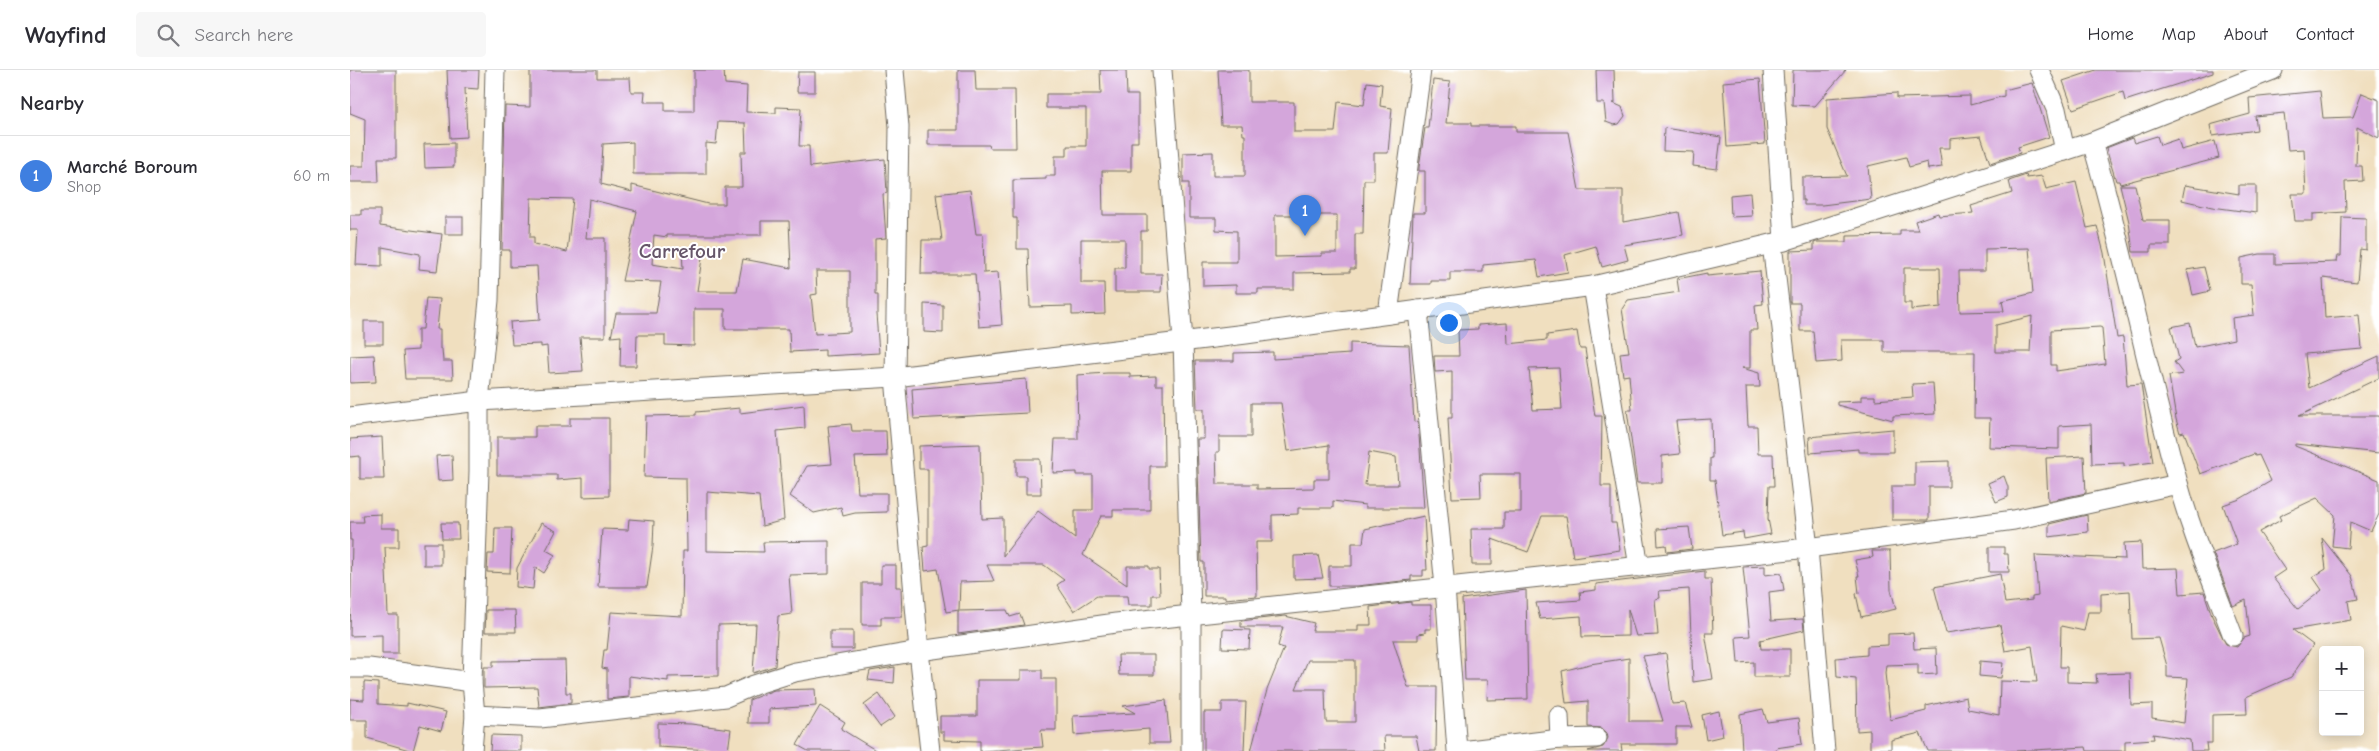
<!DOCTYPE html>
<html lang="en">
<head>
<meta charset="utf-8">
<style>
	:root { --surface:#fff; --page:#f7f7f7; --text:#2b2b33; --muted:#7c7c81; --line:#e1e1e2; --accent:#d93025 }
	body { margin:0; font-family:"Comic Neue",sans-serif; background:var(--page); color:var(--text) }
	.controls { position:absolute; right:15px; bottom:15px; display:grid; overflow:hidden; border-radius:5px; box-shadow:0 2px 12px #0003 }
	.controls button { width:45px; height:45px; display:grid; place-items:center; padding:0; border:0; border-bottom:1px solid var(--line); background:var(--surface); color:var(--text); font:25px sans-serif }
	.you { position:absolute; left:1098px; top:252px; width:18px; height:18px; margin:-12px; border:4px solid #fff; border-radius:50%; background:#1a73e8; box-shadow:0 0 0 8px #1a73e833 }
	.badge { display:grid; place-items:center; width:32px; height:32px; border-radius:50%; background:var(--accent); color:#fff; font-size:16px; font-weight:700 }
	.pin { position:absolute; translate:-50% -41px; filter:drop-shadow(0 1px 2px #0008) }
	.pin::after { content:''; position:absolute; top:26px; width:18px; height:15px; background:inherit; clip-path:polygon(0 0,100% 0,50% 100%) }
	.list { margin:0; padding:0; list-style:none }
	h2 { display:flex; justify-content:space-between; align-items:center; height:65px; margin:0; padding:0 20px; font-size:21px }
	h2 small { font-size:16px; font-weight:400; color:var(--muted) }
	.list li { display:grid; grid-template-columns:32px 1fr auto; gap:15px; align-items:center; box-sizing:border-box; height:80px; padding:0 20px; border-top:1px solid var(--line) }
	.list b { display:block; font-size:19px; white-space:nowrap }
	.list p { margin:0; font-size:16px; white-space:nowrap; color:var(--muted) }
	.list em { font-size:16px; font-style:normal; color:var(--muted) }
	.icon { flex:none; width:28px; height:28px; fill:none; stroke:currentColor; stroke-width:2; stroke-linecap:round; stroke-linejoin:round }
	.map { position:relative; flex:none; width:2029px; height:681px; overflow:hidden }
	header { display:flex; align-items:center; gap:30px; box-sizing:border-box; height:70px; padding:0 25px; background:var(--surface); border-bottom:1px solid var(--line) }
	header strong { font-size:24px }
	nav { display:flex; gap:28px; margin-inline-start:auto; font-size:18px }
	.search { width:350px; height:45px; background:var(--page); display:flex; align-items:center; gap:12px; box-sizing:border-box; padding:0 18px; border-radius:5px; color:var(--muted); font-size:19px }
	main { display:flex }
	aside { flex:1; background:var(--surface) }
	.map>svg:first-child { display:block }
</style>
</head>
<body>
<header>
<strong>Wayfind</strong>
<div class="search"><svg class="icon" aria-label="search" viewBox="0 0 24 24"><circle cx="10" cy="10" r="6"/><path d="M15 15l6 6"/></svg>Search here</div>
<nav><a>Home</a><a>Map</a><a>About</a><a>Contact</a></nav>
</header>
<main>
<aside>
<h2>Nearby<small></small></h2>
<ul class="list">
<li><span class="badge" style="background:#3f7fe0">1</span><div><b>Marché Boroum</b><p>Shop</p></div><em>60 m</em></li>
</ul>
</aside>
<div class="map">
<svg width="2029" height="681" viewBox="0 0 2029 681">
	<rect width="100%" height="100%" fill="#fff"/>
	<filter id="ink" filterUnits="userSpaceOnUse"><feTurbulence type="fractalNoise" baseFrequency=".02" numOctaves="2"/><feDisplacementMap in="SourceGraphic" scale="10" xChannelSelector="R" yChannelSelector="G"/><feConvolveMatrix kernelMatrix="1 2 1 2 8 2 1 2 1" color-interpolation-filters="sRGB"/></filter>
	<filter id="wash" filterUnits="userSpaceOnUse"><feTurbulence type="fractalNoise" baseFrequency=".0096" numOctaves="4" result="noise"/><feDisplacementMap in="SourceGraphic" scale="20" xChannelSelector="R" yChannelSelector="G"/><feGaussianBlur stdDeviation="1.12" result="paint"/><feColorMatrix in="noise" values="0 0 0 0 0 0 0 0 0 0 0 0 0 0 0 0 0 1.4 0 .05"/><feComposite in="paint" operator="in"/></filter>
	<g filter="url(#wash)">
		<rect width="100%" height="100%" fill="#f0dfbf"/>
		<g id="blocks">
			<g fill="#d4a6db" fill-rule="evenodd">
				<polygon points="0,0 46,0 46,88 28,88 29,112 0,112 0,96 14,96 15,49 0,43"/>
				<polygon points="97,0 129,0 128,19 115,18 117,67 100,68"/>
				<path d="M180 0H247V8H280L281 22H295L294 32H315V41H344V0H374L375 14 397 16 396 42 426 43V37L451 38 449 76H459L460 97 535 89 537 123 533 124 536 168 525 169V225H528V244H526L529 283 475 286V280L440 282 439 259H375V239H344V276L315 275V265H287L286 296H270L271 266 261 267 266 243H306L311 212 272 211 287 141 239 129 236 168H255V267H230L233 301 199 303 197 276 191 277V274L162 275 160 252 190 250 187 196 160 197V180H152L155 36 180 37ZM368 52 395 53 396 82H391L392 117H375V134H358L282 115V122L251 114 253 74 283 72V104H356V73L366 74ZM181 128 223 129 217 182 184 174V167H180ZM411 151H439L441 198 393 189 387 221H347L353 182 332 179 333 199 302 194 304 165 317 167V165H411ZM466 201H500V262L465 264 461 225 467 224Z"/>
				<polygon points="608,0 625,0 626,20 665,20 666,78 640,78 639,75 578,75 578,60 608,60"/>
				<polygon points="750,0 776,0 777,25 788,25 788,72 781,72 781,101 752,101 753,145 797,145 797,161 791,161 791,204 812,204 811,222 765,222 765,198 775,198 775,169 731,169 731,213 754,213 755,244 722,245 722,236 680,237 678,179 667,179 667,148 663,148 663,110 696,109 696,106 705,106 705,86 717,86 717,76 736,76 736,38 696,38 696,24 751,24"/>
				<path d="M868 0H899V32H944V62H985L988 32 1014 35 1017 12 1032 14 1030 36 1042 38 1038 83H1024V110H1014L1013 164H1005V199H1000V202L944 203V219H908V223H886V215L853 216V192H887V161L866 160V148H839V113H833V83L863 82V106H895V65H893L892 55H871ZM925 145H987V183H972V186L925 187Z"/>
				<polygon points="1246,0 1264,0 1265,33 1263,33 1272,37 1275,46 1269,54 1264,55 1256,52 1254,33 1247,33"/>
				<polygon points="1443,0 1496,0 1465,36 1442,35"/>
				<polygon points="1746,0 1863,0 1863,3 1784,28 1775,31 1773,22 1723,39 1713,11"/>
				<polygon points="448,2 465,2 465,22 447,22"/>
				<polygon points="1410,9 1415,74 1377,77 1373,12"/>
				<polygon points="1083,10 1100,12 1096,53 1121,53 1121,56 1166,56 1166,62 1218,62 1229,120 1273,120 1273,152 1329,142 1333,165 1274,175 1278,190 1252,197 1246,176 1215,185 1218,202 1189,207 1186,190 1133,195 1133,202 1100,202 1100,211 1081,211 1081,214 1060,214 1063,143 1075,143 1075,101 1069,101 1069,97 1075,58 1078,58"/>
				<polygon points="1682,13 1699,67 1668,77 1670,83 1640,93 1631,66 1600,69 1600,78 1589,78 1592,97 1578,99 1577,92 1559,97 1556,87 1518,96 1521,129 1472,135 1454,135 1454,130 1452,130 1452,107 1497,106 1477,59 1477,28 1547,23 1547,28 1620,26 1620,35 1654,26 1654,20"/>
				<polygon points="1970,21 1973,48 2003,47 2012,23 2029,30 2029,68 2007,57 2006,96 2012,96 2013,111 1995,112 1996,142 1963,144 1963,151 1945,151 1942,124 1956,124 1954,79 1938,80 1934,43 1905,46 1907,60 1862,66 1860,55 1900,44 1899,28"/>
				<polygon points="1314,58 1371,67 1367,99 1343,96 1344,82 1313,81"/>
				<polygon points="1807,66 1810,75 1828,69 1831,80 1865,71 1869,88 1770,114 1769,111 1766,111 1756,78 1782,68 1784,73"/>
				<polygon points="104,73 104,97 75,98 74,74"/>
				<path d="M1676 105 1677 108 1692 106 1696 119 1726 112 1737 158 1747 156 1754 183 1767 268 1773 267 1777 315 1791 314 1803 392 1774 396V393L1742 394 1741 354 1709 356V379L1639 377 1640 348H1624L1625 282H1534V270H1491L1492 291 1466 293 1463 261H1450V233H1440V181L1464 180V173L1466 172H1497V166L1550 165V160H1568L1565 151 1588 143 1589 146 1623 143 1621 136 1662 123 1659 111ZM1679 178 1683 223 1652 231 1654 241 1610 242 1609 201H1635V179ZM1554 198H1590L1591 237 1561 240V233H1554ZM1682 246 1680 282H1646V255ZM1750 257 1752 258 1755 294 1706 301V295H1701V260Z"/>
				<polygon points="1770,115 1785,115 1793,150 1820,150 1820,175 1801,175 1801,182 1783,182 1779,152"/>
				<polygon points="1835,115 1889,124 1889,115 1906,115 1906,143 1862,137 1832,130"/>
				<polygon points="620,120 626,164 633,164 634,203 648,202 652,255 629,257 625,204 571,204 572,170 592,170 586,124"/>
				<polygon points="1400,123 1402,146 1381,147 1380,125"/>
				<polygon points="11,140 30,140 30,156 92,164 87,201 69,199 70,184 32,177 32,196 6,195 8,160 0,160 0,145 11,145"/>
				<rect x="95" y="147" width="18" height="17"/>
				<path d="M1992 147 2016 148V180L2010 179 2007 212 1973 208 1975 248 2009 245 2012 279 1955 284 1959 318 2029 286V308L1949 346H2029V383L1945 374V376L2029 410V444L2021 461 2000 452 1998 478 1982 476 1985 445 1967 428 1929 446 1931 450 1909 462 1935 500 1923 508 1948 539 1972 520 1963 507 1976 499 1972 468 2002 506 2008 529 1998 531 2001 550 1943 560 1963 575 1941 607 1896 627 1897 644 1862 645V673H1856L1857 681H1841L1840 670 1803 664 1804 669 1775 671V681H1737L1736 677 1666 681H1578L1570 663 1541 670V679H1520V660L1507 661 1506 609 1487 607 1486 588 1517 585V576L1538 575V564L1563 563 1564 579 1586 578 1587 604 1568 605V594L1536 595 1535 603 1540 650 1576 641V636L1616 627 1618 639 1649 645 1650 611 1687 612 1682 576 1655 581 1650 555 1596 563 1584 517 1650 504 1655 533 1682 530V527L1688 526 1685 485 1775 489 1774 473 1791 472 1792 499 1828 498 1830 524 1854 522 1862 546 1876 574 1887 577 1894 568 1900 566 1896 530 1883 536 1863 483 1887 474 1873 435 1890 429 1921 411 1909 385 1905 386 1904 384 1850 404 1834 362 1830 363 1826 349 1819 306 1833 304 1824 292 1829 289 1821 257 1840 253 1845 277 1884 269 1882 248 1904 245 1901 214H1891V188L1910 184H1925V194L1986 192 1987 186H1991ZM1780 521 1782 569 1809 568 1817 596V607L1838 608 1834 653 1802 648V634L1781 635 1780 603 1746 604 1747 613 1717 612V597H1710L1711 556 1734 561 1738 542H1751V523Z"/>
				<polygon points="1854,197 1860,221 1843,225 1837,200"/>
				<polygon points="1410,201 1413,234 1405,235 1407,260 1400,260 1400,298 1392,298 1409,303 1410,317 1396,317 1398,356 1407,356 1408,384 1423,384 1424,416 1419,416 1418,449 1421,464 1394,469 1393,462 1372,465 1365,410 1360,410 1360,388 1362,388 1361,349 1326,351 1330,384 1312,386 1312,413 1287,413 1277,340 1282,340 1279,305 1273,306 1270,283 1279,282 1272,239 1278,230 1329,222 1327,209 1357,203 1357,206"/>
				<polygon points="76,228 90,229 87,259 90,259 90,279 92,279 93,291 102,291 103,309 55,309 53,281 68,280 68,259 73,259"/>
				<polygon points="574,234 593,235 593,263 574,262"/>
				<rect x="14" y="251" width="19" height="23"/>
				<path d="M1157 253 1158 274 1197 270V265L1227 261 1230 279H1235L1245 346H1252L1251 416H1261V453H1266L1270 480 1223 487 1216 446H1192L1178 482 1142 469V495H1122L1121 459H1154V442H1171V404H1130L1131 427 1102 428 1098 348H1102V301L1085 302 1084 286H1109L1108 260 1128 259V255ZM1209 298 1212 339 1183 340 1179 299Z"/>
				<path d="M1000 273 1059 275 1064 352 1068 351 1074 438H1015V435L983 431V438H948V444L922 445V472H906L907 526 875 529V526H854V492H851L847 369H854V339H847L845 291H884V283L923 282V289L1000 284ZM901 333H931L938 381 979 375V409H964V418L907 419V414H867L866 382H869V367H901ZM1019 382 1046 387 1048 415H1015Z"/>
				<polygon points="24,285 26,312 0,313 0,286"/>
				<polygon points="757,303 780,303 780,307 806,306 806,315 813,315 814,396 800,396 800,440 763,440 763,446 751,446 733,485 777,515 777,496 799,496 799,499 809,499 810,525 802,525 802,535 778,535 777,526 747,526 724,541 707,515 714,510 694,495 637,495 644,511 610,512 609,540 596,542 588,499 575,501 573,477 578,476 578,399 569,399 569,376 630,374 632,449 653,448 653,486 688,441 725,468 725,440 743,440 743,405 727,405 727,402 703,403 705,369 728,369 727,305"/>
				<polygon points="676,309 678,343 564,349 562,319"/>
				<polygon points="1583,313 1585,344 1543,346 1543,350 1487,335 1487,332 1511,331 1511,326 1525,326 1525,330 1563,327 1562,314"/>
				<polygon points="454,335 455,358 427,361 434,450 412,456 409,426 357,422 357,481 414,482 413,472 479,471 479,504 439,505 442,544 428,546 425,596 403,603 406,554 368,555 368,606 318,607 318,611 279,606 279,627 257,629 257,599 252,598 254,580 257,580 261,542 332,546 333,481 337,481 336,408 294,407 296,346 346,345 346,342 390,338 390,343"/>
				<polygon points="220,348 259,348 259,426 233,427 233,408 207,410 207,405 147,405 147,367 185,367 185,356 220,356"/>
				<polygon points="501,354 502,361 536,361 537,386 505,387 508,423 537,423 537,442 505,443 493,446 491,437 464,443 440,426 457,396 482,394 478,356"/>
				<polygon points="1543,359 1543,382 1508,382 1508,379 1460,383 1459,367"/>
				<polygon points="32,367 34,409 10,409 10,386 0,387 0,369"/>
				<polygon points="102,385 103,410 88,411 86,386"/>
				<polygon points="1734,386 1736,423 1698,431 1696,388"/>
				<polygon points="666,389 690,389 691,424 676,424 676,406 666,406"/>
				<polygon points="1599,391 1599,417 1579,417 1579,450 1542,450 1542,416 1565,416 1565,392"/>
				<polygon points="1654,406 1658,417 1658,427 1646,432 1638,413"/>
				<polygon points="31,444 31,458 49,458 49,477 35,477 38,545 48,545 48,584 32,584 32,565 0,566 2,470 0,470 0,452 13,452 12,445"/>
				<polygon points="1737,445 1738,462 1699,467 1699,454"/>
				<polygon points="1074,446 1077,500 1073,500 1073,506 1061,506 1061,510 1007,516 979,516 979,496 1002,496 1002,473 1013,473 1015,459"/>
				<polygon points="279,449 304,451 303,476 297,517 248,517 252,459 278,460"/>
				<polygon points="91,453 108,453 109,469 92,469"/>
				<polygon points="191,453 206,461 196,480 205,485 194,503 185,497 183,519 166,517 167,498"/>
				<polygon points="1339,457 1342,479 1317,482 1316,475 1308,476 1307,459"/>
				<polygon points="145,458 162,458 160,503 137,502 138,484 144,484"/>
				<rect x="74" y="473" width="17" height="22"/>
				<polygon points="1639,477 1654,477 1654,484 1658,484 1659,502 1639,502"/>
				<polygon points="1522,481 1540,481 1541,520 1546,539 1511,547 1506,524 1509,523 1507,506 1509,506 1505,490 1523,487"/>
				<polygon points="968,485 973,508 944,509 944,486"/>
				<polygon points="531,495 546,495 546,517 551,517 552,547 531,547 531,555 512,555 512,513 531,513"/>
				<polygon points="1415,496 1415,505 1431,503 1434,520 1419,522 1421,551 1453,549 1454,560 1410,570 1411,579 1440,579 1440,607 1404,607 1404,592 1388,593 1386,567 1400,566 1393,497"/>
				<polygon points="1355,501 1355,509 1361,509 1363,563 1355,563 1363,609 1343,612 1339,519 1309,521 1310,528 1305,529 1308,565 1286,566 1278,539 1278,566 1232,567 1231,546 1190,549 1186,533 1231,530 1230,522 1246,520 1246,514"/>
				<polygon points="1176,520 1178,629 1137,630 1138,610 1115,610 1112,529"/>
				<path d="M1061 532V535H1081V559H1075V563L1068 564V570H1043L1058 617H1087L1086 681H1069L1066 666H1034L1035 681H901L917 620 934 578 928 576 933 557H891V551L935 546 964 553 962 561H1008V555H1021L1020 537ZM958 590H1005V652H976L975 619H946Z"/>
				<polygon points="136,540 165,540 166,562 135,562"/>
				<polygon points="657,540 660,547 670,544 674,555 608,564 608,541"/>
				<polygon points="873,559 900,560 899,579 872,578"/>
				<rect x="480" y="561" width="23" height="18"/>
				<polygon points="1316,583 1322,634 1335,633 1342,657 1326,657 1326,674 1271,674 1272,681 1238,681 1253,677 1258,668 1257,663 1252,658 1238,657 1238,631 1216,633 1212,601 1240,594 1279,588 1279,651 1313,651 1293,586"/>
				<polygon points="768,585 804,585 804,605 769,605"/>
				<polygon points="215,590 216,623 221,623 221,633 189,637 187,617 134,618 134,597 143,597 143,591"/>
				<polygon points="1630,591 1653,593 1651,608 1629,606"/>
				<polygon points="545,597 544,613 518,610 520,601"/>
				<polygon points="671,600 692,600 692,609 706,609 706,660 691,660 693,677 630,681 630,671 594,670 594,662 590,662 590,646 627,646 627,610 671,610"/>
				<polygon points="14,612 28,613 28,634 57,636 57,633 96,642 91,661 70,655 63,681 17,668 17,650 0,650 0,629 14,630"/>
				<polygon points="465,619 466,636 419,639 419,653 398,653 399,630 424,620"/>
				<polygon points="529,624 545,647 530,657 514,635"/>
				<polygon points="816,630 820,673 799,673 799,659 724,665 723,646 785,643 773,636"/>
				<polygon points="872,632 896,632 894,681 854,681 854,642 872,642"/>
				<polygon points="470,636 495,652 491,659 527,681 458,681 447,675"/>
				<polygon points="1413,639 1417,652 1449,648 1452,674 1426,678 1426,681 1392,681 1390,644"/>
				<polygon points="1369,641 1373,666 1356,670 1352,645"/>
				<polygon points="308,653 341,654 381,659 378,681 308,677"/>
				<polygon points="141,665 171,666 171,681 140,681"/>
			</g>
		</g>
	</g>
	<g filter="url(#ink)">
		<use href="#blocks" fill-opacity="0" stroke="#706a5f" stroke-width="1"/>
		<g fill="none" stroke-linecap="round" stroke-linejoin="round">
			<g stroke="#706a5f" stroke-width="21">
				<g id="minor">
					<polyline points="544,0 549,57 545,307 569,581 580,681"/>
					<polyline points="812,0 833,271 841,544 841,681"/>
					<polyline points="1423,0 1434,171"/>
					<polyline points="1689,0 1706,39 1715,81"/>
					<path d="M1742 72C1775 185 1797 300 1828 413 1842 465 1864 515 1883 566"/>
					<polyline points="1422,174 1458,478 1475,681"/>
					<polyline points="1243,216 1289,497"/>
					<polyline points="1068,240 1095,517 1107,681"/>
					<polyline points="1038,244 1071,0"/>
					<polyline points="0,347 129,331 545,307 896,264 1243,216 1434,171 1742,72 1923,0"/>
					<polyline points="0,598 19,598 122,612 125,645 190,648 376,627 404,615 445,602 569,581 766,553 1458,478 1664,450 1828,414"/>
					<polyline points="122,612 129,401 129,331 139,230 145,0"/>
					<polyline points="1209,646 1210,669"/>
					<polyline points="122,681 125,645"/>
					<polyline points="1111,681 1210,669 1247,668"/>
				</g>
			</g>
			<use href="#minor" stroke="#fff" stroke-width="19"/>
		</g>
	</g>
	<g text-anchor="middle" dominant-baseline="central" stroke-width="4" stroke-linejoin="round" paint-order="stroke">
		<g font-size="21" font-weight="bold" fill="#665669" stroke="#fff">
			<text x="332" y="181">Carrefour</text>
		</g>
	</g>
</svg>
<div class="controls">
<button>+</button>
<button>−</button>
</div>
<div class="you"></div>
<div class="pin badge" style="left:955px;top:166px;background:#3f7fe0">1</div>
</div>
</main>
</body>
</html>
